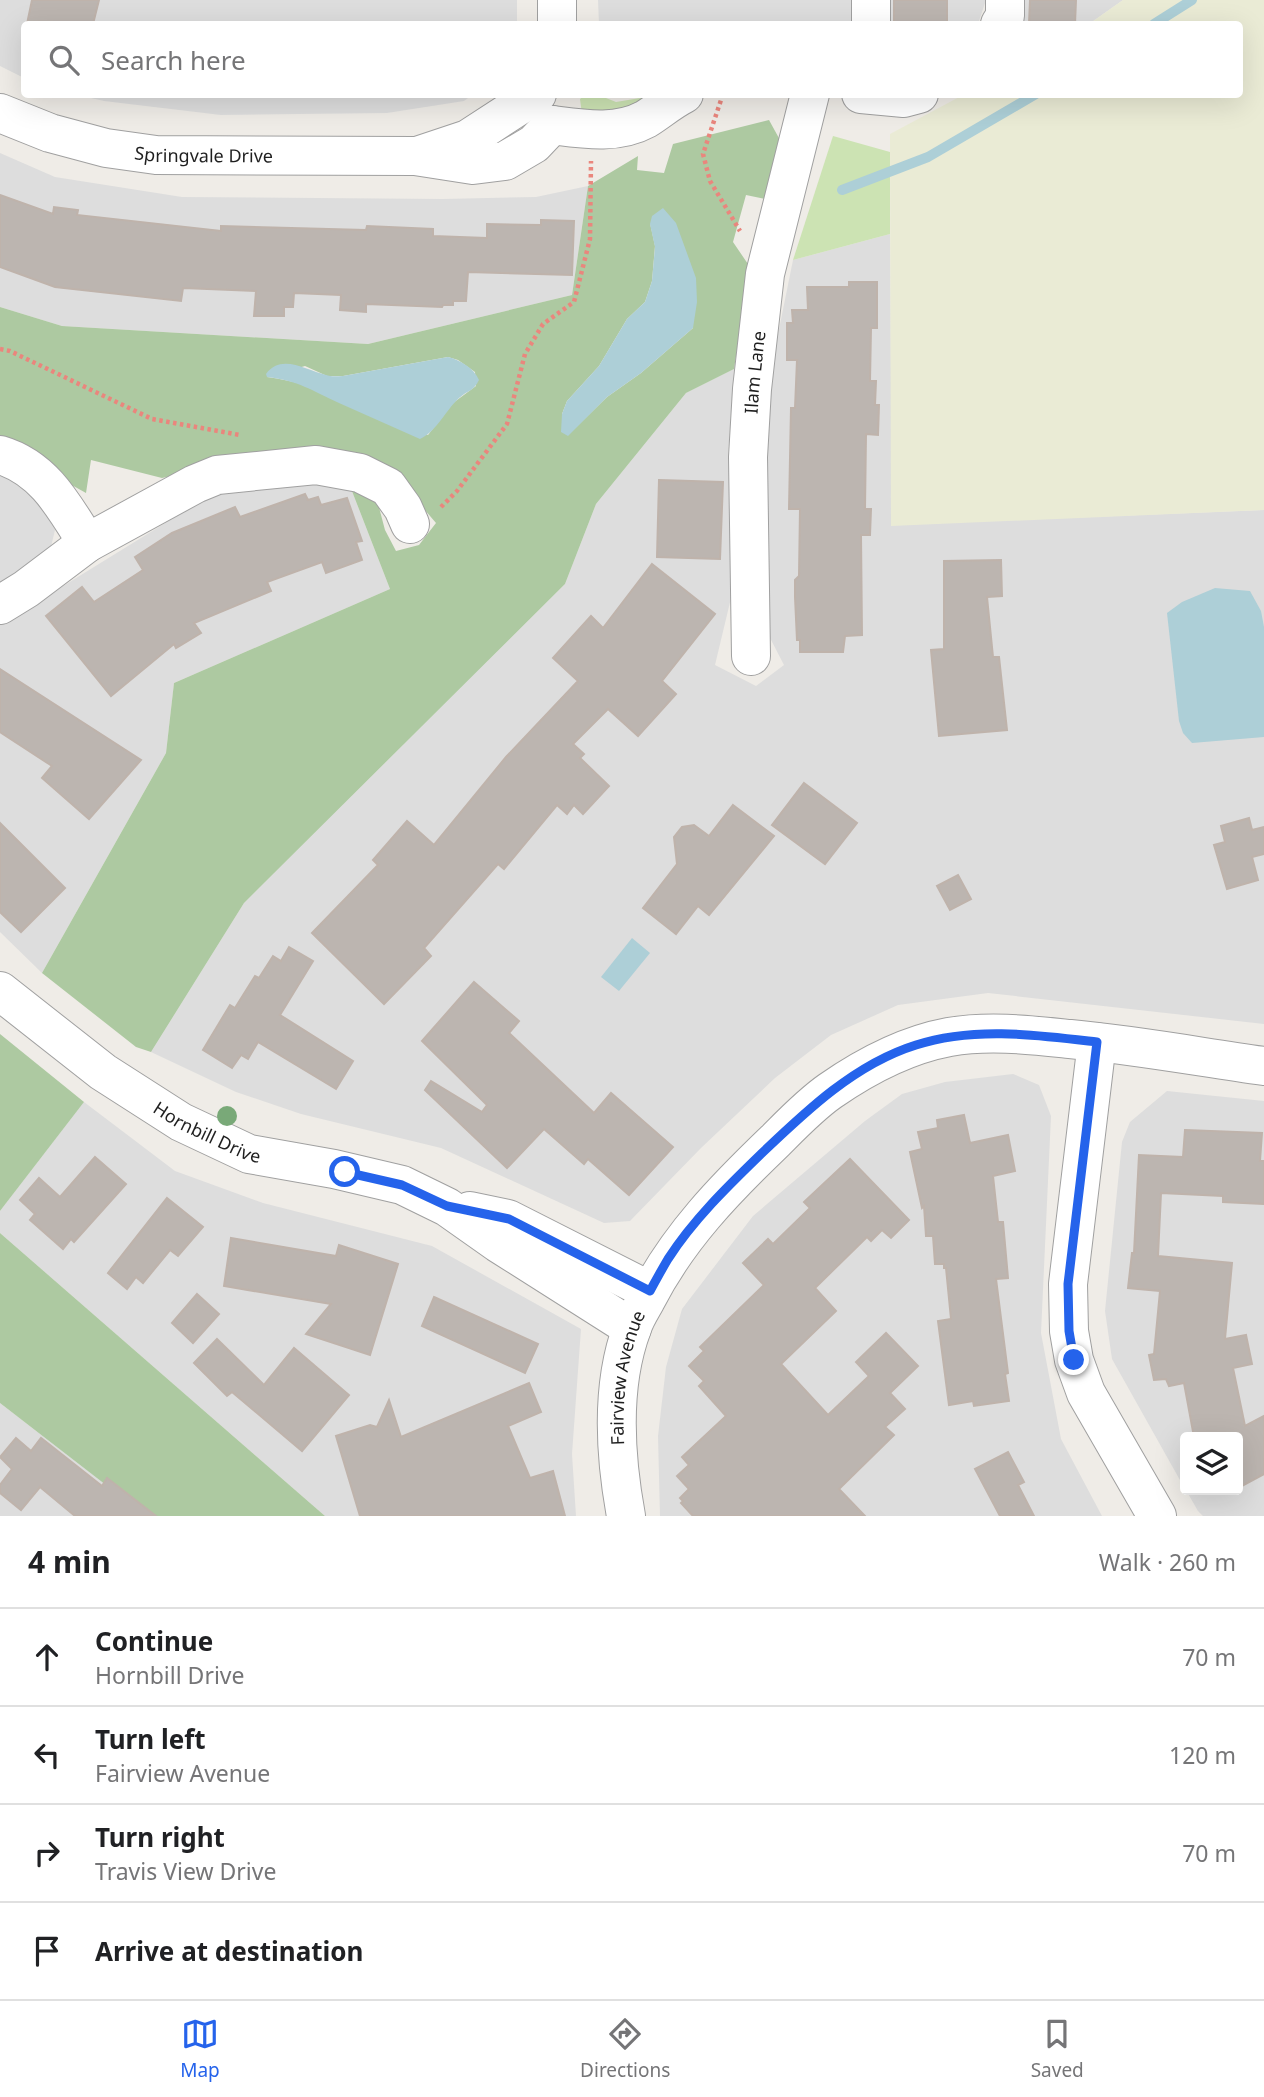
<!DOCTYPE html>
<html lang="en">
<head>
<meta charset="utf-8">
<style>
	:root { --surface:#fff; --page:#f2f2f2; --text:#202124; --muted:#757577; --line:#e0e0e0; --accent:#2563eb }
	body { margin:0; font-family:"Noto Sans",sans-serif; background:var(--page); color:var(--text) }
	.controls { position:absolute; right:21px; bottom:21px; display:grid; overflow:hidden; border-radius:7px; box-shadow:0 7px 28px #0002 }
	.controls button { width:63px; height:63px; display:grid; place-items:center; padding:0; border:0; border-bottom:2px solid var(--line); background:var(--surface); color:var(--text); font:35px sans-serif }
	.stop { position:absolute; width:21px; height:21px; margin:-16px; border:5px solid #2563eb; border-radius:50%; background:#fff }
	.stop.end { background:#2563eb; border-color:#fff; box-shadow:0 2px 7px #0008 }
	.list { margin:0; padding:0; list-style:none }
	h2 { display:flex; justify-content:space-between; align-items:center; height:91px; margin:0; padding:0 28px; font-size:30px }
	h2 small { font-size:23px; font-weight:400; color:var(--muted) }
	.list li { display:grid; grid-template-columns:46px 1fr auto; gap:21px; align-items:center; box-sizing:border-box; height:98px; padding:0 28px; border-top:2px solid var(--line) }
	.list b { display:block; font-size:26px; white-space:nowrap }
	.list p { margin:0; font-size:23px; white-space:nowrap; color:var(--muted) }
	.list em { font-size:23px; font-style:normal; color:var(--muted) }
	.icon { flex:none; width:38px; height:38px; fill:none; stroke:currentColor; stroke-width:2; stroke-linecap:round; stroke-linejoin:round }
	.map { position:relative; flex:none; width:1264px; height:1516px; overflow:hidden }
	.search { position:absolute; background:var(--surface); box-shadow:0 7px 28px #0002; left:21px; right:21px; top:21px; height:77px; display:flex; align-items:center; gap:18px; box-sizing:border-box; padding:0 24px; border-radius:7px; color:var(--muted); font-size:26px }
	.sheet { height:483px; background:var(--surface) }
	nav { display:flex; justify-content:space-around; align-items:center; box-sizing:border-box; height:98px; border-top:2px solid var(--line); background:var(--surface); font-size:19px; color:var(--muted) }
	nav a { display:grid; justify-items:center; gap:4px }
	nav .on { color:var(--accent) }
	.map>svg:first-child { display:block }
</style>
</head>
<body>
<div class="map">
<svg width="1264" height="1516" viewBox="0 0 1264 1516">
	<rect width="100%" height="100%" fill="#efece7"/>
	<g fill="#ddd">
		<polygon points="0,0 517,0 517,24 24,24 24,78 0,66"/>
		<polygon points="598,0 986,0 978,24 599,24"/>
		<polygon points="1021,0 1123,0 1089,24 1020,24"/>
		<polygon points="78,95 472,94 472,95 464,101 387,113 221,115 104,101"/>
		<polygon points="0,153 55,177 182,197 443,199 536,197 588,186 572,295 368,344 62,326 0,307"/>
		<polygon points="890,234 892,525 1264,510 1264,1024 988,993 898,1005 831,1035 775,1078 701,1148 630,1221 604,1223 441,1148 301,1114 236,1092 151,1052 244,903 565,584 596,504 686,393 734,369 728,456 737,573 715,665 756,686 784,665 769,636 763,503 774,354 793,260"/>
		<polygon points="0,466 37,479 55,530 49,555 0,589"/>
		<polygon points="315,477 350,486 390,589 174,683 166,753 42,973 0,932 0,625 222,488"/>
		<polygon points="1013,1074 1039,1085 1051,1116 1041,1333 1061,1439 1102,1516 660,1516 658,1436 666,1367 682,1309 753,1216 865,1121 902,1094 945,1082"/>
		<polygon points="1167,1091 1264,1101 1264,1516 1203,1516 1198,1511 1186,1490 1238,1490 1238,1437 1185,1437 1185,1489 1112,1359 1105,1311 1122,1142 1130,1122"/>
		<polygon points="84,1102 175,1171 263,1203 432,1246 581,1329 572,1454 576,1516 325,1516 0,1233 0,1211"/>
		<polygon points="0,1403 146,1516 0,1516"/>
	</g>
	<polygon fill="#eaebd5" points="1123,0 1264,0 1264,510 891,526 890,134 963,95 1240,94 1240,24 1089,24"/>
	<g fill="#cce3b3">
		<polygon points="585,95 601,96 616,102 646,97 636,112 582,114 580,99"/>
		<polygon points="833,136 890,152 890,234 793,260"/>
	</g>
	<g fill="#adc9a1" fill-rule="evenodd">
		<path d="M769 120 780 140 770 200 746 195 733 242 750 267 734 369 686 393 596 504 565 584 244 903 151 1052 136 1047 42 973 166 753 174 683 390 589 350 486 376 496 385 530 396 551 419 545 436 523 395 475 210 467 162 478 91 460 86 493 0 445V307L62 326 368 344 572 295 588 186 638 156 637 170 664 173 673 144ZM650 223 693 328 641 373 607 397 568 435 562 414 567 401 599 366 627 319 645 302 652 281 655 246ZM448 357 458 360 475 372 476 386 453 403 428 435C379 415 319 383 267 377L305 366 327 376H343Z"/>
		<polygon points="0,1034 84,1102 0,1211"/>
		<polygon points="0,1233 325,1516 146,1516 0,1403"/>
	</g>
	<g fill="#adcfd7">
		<polygon points="663,208 676,223 696,278 697,302 693,328 641,373 607,397 568,436 561,432 562,414 567,401 599,366 627,319 645,302 652,281 655,247 650,224 652,216"/>
		<path d="M448 357C460 360 474 368 479 380 474 391 468 390 459 398 445 411 438 430 420 439 393 427 366 415 339 403 310 390 300 381 267 377L266 374C281 353 306 370 326 375 331 377 338 376 343 376Z"/>
		<polygon points="1215,588 1250,591 1261,611 1264,627 1264,737 1192,743 1183,733 1179,721 1167,613 1182,602"/>
		<polygon points="632,938 650,953 619,991 601,977"/>
	</g>
	<g fill="none" stroke-linecap="round" stroke-linejoin="round">
		<g stroke="#adcfd7" stroke-width="10">
			<polyline points="1154,24 1192,0"/>
			<polyline points="842,190 928,157 1036,94"/>
		</g>
	</g>
	<g fill="#bcb5b0" stroke="#bfb3ab" stroke-width="2">
		<polygon points="32,0 99,0 93,24 27,24"/>
		<rect x="894" y="0" width="53" height="24"/>
		<polygon points="1030,0 1076,0 1075,24 1029,24"/>
		<polygon points="0,195 53,214 54,207 78,210 77,215 221,231 221,226 366,230 367,226 433,229 433,236 487,238 487,224 541,225 541,220 574,221 572,275 468,272 466,301 453,301 453,305 443,305 442,307 366,304 366,312 340,310 341,295 294,293 293,307 284,307 284,316 254,316 256,291 183,288 181,301 55,287 0,267"/>
		<polygon points="849,282 877,282 877,328 871,328 870,381 876,381 875,405 879,405 878,435 866,434 865,509 871,509 870,535 861,535 862,635 845,636 843,652 800,652 800,640 797,640 795,597 795,580 799,576 800,509 789,509 791,408 795,408 797,360 787,360 787,323 793,323 792,310 808,310 807,287 849,287"/>
		<polygon points="659,480 723,482 720,559 657,557"/>
		<polygon points="305,494 308,500 318,497 321,505 347,498 362,541 356,542 362,560 326,573 322,562 267,582 271,591 194,623 201,633 176,648 174,644 111,696 46,616 82,587 94,602 143,570 135,557 172,533 235,507 240,517"/>
		<polygon points="1001,560 1002,596 987,597 993,657 999,657 1007,730 939,736 931,650 944,649 944,561"/>
		<polygon points="652,564 715,614 662,681 676,694 638,736 608,709 573,744 584,754 580,758 609,786 583,814 574,805 567,814 557,805 504,869 498,864 424,948 431,956 384,1004 312,933 378,865 373,860 407,821 434,845 506,757 578,681 553,658 591,616 603,628"/>
		<polygon points="0,669 141,760 89,819 42,778 52,766 0,732"/>
		<polygon points="804,783 857,823 825,864 772,825"/>
		<polygon points="733,805 774,836 709,915 698,906 676,934 643,908 677,864 674,837 682,827 694,825 709,836"/>
		<polygon points="1249,818 1252,830 1264,827 1264,854 1252,857 1258,880 1227,889 1214,845 1225,842 1221,826"/>
		<polygon points="0,823 65,888 21,932 0,912"/>
		<polygon points="958,875 971,899 950,910 937,886"/>
		<polygon points="289,947 313,961 280,1015 353,1061 336,1089 258,1042 248,1059 241,1055 232,1068 203,1050 230,1005 235,1008 255,976 259,978 273,956 281,961"/>
		<polygon points="474,982 519,1021 509,1033 594,1113 611,1093 673,1147 629,1195 588,1159 584,1164 544,1129 507,1168 425,1090 431,1081 482,1112 487,1105 422,1041"/>
		<polygon points="964,1115 970,1143 1008,1135 1015,1171 993,1176 998,1222 1003,1222 1008,1278 996,1279 1008,1373 1005,1374 1009,1401 974,1406 973,1401 949,1405 938,1321 951,1319 946,1268 944,1268 944,1264 935,1264 933,1236 926,1236 924,1206 922,1208 910,1152 922,1149 918,1132 938,1128 937,1120"/>
		<polygon points="1185,1130 1262,1133 1260,1161 1264,1161 1264,1204 1223,1202 1223,1196 1161,1193 1158,1256 1232,1263 1225,1339 1246,1335 1252,1364 1233,1368 1245,1426 1264,1416 1264,1474 1238,1488 1238,1437 1194,1437 1184,1383 1169,1386 1166,1379 1154,1380 1149,1355 1154,1354 1160,1291 1128,1288 1132,1253 1134,1253 1139,1155 1183,1157"/>
		<polygon points="95,1157 126,1184 74,1242 71,1239 63,1249 30,1220 35,1214 20,1200 39,1178 60,1197"/>
		<polygon points="850,1159 909,1220 891,1238 882,1230 871,1241 867,1237 815,1288 836,1311 781,1364 828,1415 869,1376 856,1362 886,1333 918,1366 890,1393 905,1409 885,1427 894,1435 839,1489 865,1516 693,1516 681,1503 683,1501 680,1498 689,1489 677,1476 689,1465 682,1457 726,1416 699,1386 704,1381 689,1366 704,1351 700,1347 764,1285 743,1263 768,1239 773,1244 810,1208 804,1202"/>
		<polygon points="167,1198 203,1227 178,1256 170,1250 143,1283 136,1277 127,1289 108,1273"/>
		<polygon points="231,1238 336,1256 339,1245 398,1264 370,1355 306,1334 331,1304 224,1286"/>
		<polygon points="197,1294 219,1314 193,1343 172,1323"/>
		<polygon points="434,1297 538,1344 525,1373 422,1326"/>
		<polygon points="217,1339 264,1385 294,1348 349,1395 302,1451 232,1392 227,1396 194,1363"/>
		<polygon points="529,1383 541,1412 508,1426 530,1478 553,1471 565,1516 360,1516 336,1436 370,1425 377,1427 389,1400 401,1437"/>
		<polygon points="16,1438 31,1451 41,1438 102,1486 107,1478 156,1516 75,1516 40,1487 21,1510 0,1493 0,1485 12,1469 0,1457"/>
		<polygon points="1008,1452 1024,1482 1018,1485 1034,1516 1000,1516 975,1469"/>
	</g>
	<g fill="none" stroke-linecap="round" stroke-linejoin="round">
		<g stroke="#a0a0a0" stroke-width="40">
			<g id="minor">
				<polyline points="557,24 557,0"/>
				<polyline points="871,24 871,0"/>
				<polyline points="1000,24 1005,16 1005,0"/>
				<polyline points="861,94 904,98 919,94"/>
				<path id="s1" d="M0 113 50 133 106 148 156 155 415 156 473 165 505 161 534 144 552 125"/>
				<path d="M552 125C583 129 617 135 646 119 659 111 670 101 684 94"/>
				<polyline points="420,155 468,139 537,94"/>
				<path d="M0 455C44 468 64 506 87 543"/>
				<polyline points="0,605 26,589 87,543 195,484 217,475 316,465 360,473 388,487 403,508 410,524"/>
				<path id="s2" d="M751 656 748 457 752 389 765 274 810 94"/>
				<path id="s3" d="M0 991 103 1072 181 1122 249 1154 334 1169 402 1185 447 1207 498 1243 632 1328"/>
				<polyline points="1097,1042 1068,1284 1069,1331 1074,1360 1086,1393 1157,1516"/>
				<polyline points="470,1211 508,1219 650,1291"/>
				<path id="s4" d="M626 1516C615 1456 610 1387 632 1328 635 1318 641 1309 646 1300 678 1237 725 1189 775 1141 792 1124 810 1105 830 1091 866 1066 906 1045 949 1037 989 1030 1031 1035 1070 1039 1135 1045 1200 1057 1264 1066"/>
			</g>
		</g>
		<g stroke="#ea867d" stroke-width="4.5" stroke-dasharray="3.5 3.5" stroke-linecap="butt">
			<polyline points="723,94 703,154 710,181 740,231"/>
			<polyline points="0,349 10,351 152,419 240,435"/>
			<polyline points="441,507 457,491 507,424 525,354 543,324 574,302 590,239 591,161"/>
		</g>
		<use href="#minor" stroke="#fff" stroke-width="38"/>
	</g>
	<circle fill="#79a978" cx="227" cy="1116" r="10"/>
	<g fill="none" stroke-linecap="round" stroke-linejoin="round">
		<path stroke="#2563eb" stroke-width="9" d="M345 1172 402 1185 447 1206 509 1219 650 1291C656 1280 662 1269 668 1259 693 1220 728 1186 760 1155 806 1111 855 1064 916 1045 974 1026 1038 1035 1097 1042L1068 1284 1069 1331 1074 1360"/>
	</g>
	<g text-anchor="middle" dominant-baseline="central" stroke-width="5" stroke-linejoin="round" paint-order="stroke">
		<g font-size="18" fill="#1f1f1f" stroke="#fff">
			<text stroke="none"><textPath href="#s1" startOffset="210">Springvale Drive</textPath></text>
			<text stroke="none"><textPath href="#s2" startOffset="284">Ilam Lane</textPath></text>
			<text stroke="none"><textPath href="#s3" startOffset="252">Hornbill Drive</textPath></text>
			<text stroke="none"><textPath href="#s4" startOffset="140">Fairview Avenue</textPath></text>
		</g>
	</g>
</svg>
<div class="controls">
<button><svg class="icon" aria-label="layers" viewBox="0 0 24 24"><path d="M12 4l9 5-9 5-9-5zM3 14l9 5 9-5"/></svg></button>
</div>
<div class="stop" style="left:345px;top:1172px"></div>
<div class="stop end" style="left:1074px;top:1360px"></div>
<div class="search"><svg class="icon" aria-label="search" viewBox="0 0 24 24"><circle cx="10" cy="10" r="6"/><path d="M15 15l6 6"/></svg>Search here</div>
</div>
<section class="sheet">
<h2>4 min<small>Walk · 260 m</small></h2>
<ul class="list">
<li><svg class="icon" aria-label="ahead" viewBox="0 0 24 24"><path d="M12 20V5M6 11l6-6 6 6"/></svg><div><b>Continue</b><p>Hornbill Drive</p></div><em>70 m</em></li>
<li><svg class="icon" aria-label="left" viewBox="0 0 24 24"><path d="M17 20v-9H6M10 6l-5 5 5 5"/></svg><div><b>Turn left</b><p>Fairview Avenue</p></div><em>120 m</em></li>
<li><svg class="icon" aria-label="right" viewBox="0 0 24 24"><path d="M7 20v-9h11M14 6l5 5-5 5"/></svg><div><b>Turn right</b><p>Travis View Drive</p></div><em>70 m</em></li>
<li><svg class="icon" aria-label="arrive" viewBox="0 0 24 24"><path d="M6 21V4h12l-3 4 3 4H6"/></svg><div><b>Arrive at destination</b></div></li>
</ul>
</section>
<nav>
<a class="on"><svg class="icon" aria-label="map" viewBox="0 0 24 24"><path d="M3 6l6-2 6 2 6-2v14l-6 2-6-2-6 2zM9 4v14M15 6v14"/></svg>Map</a>
<a><svg class="icon" aria-label="directions" viewBox="0 0 24 24"><path d="M12 3l9 9-9 9-9-9zM9 14v-3h6M13 9l2 2-2 2"/></svg>Directions</a>
<a><svg class="icon" aria-label="saved" viewBox="0 0 24 24"><path d="M7 4h10v16l-5-4-5 4z"/></svg>Saved</a>
</nav>
</body>
</html>
